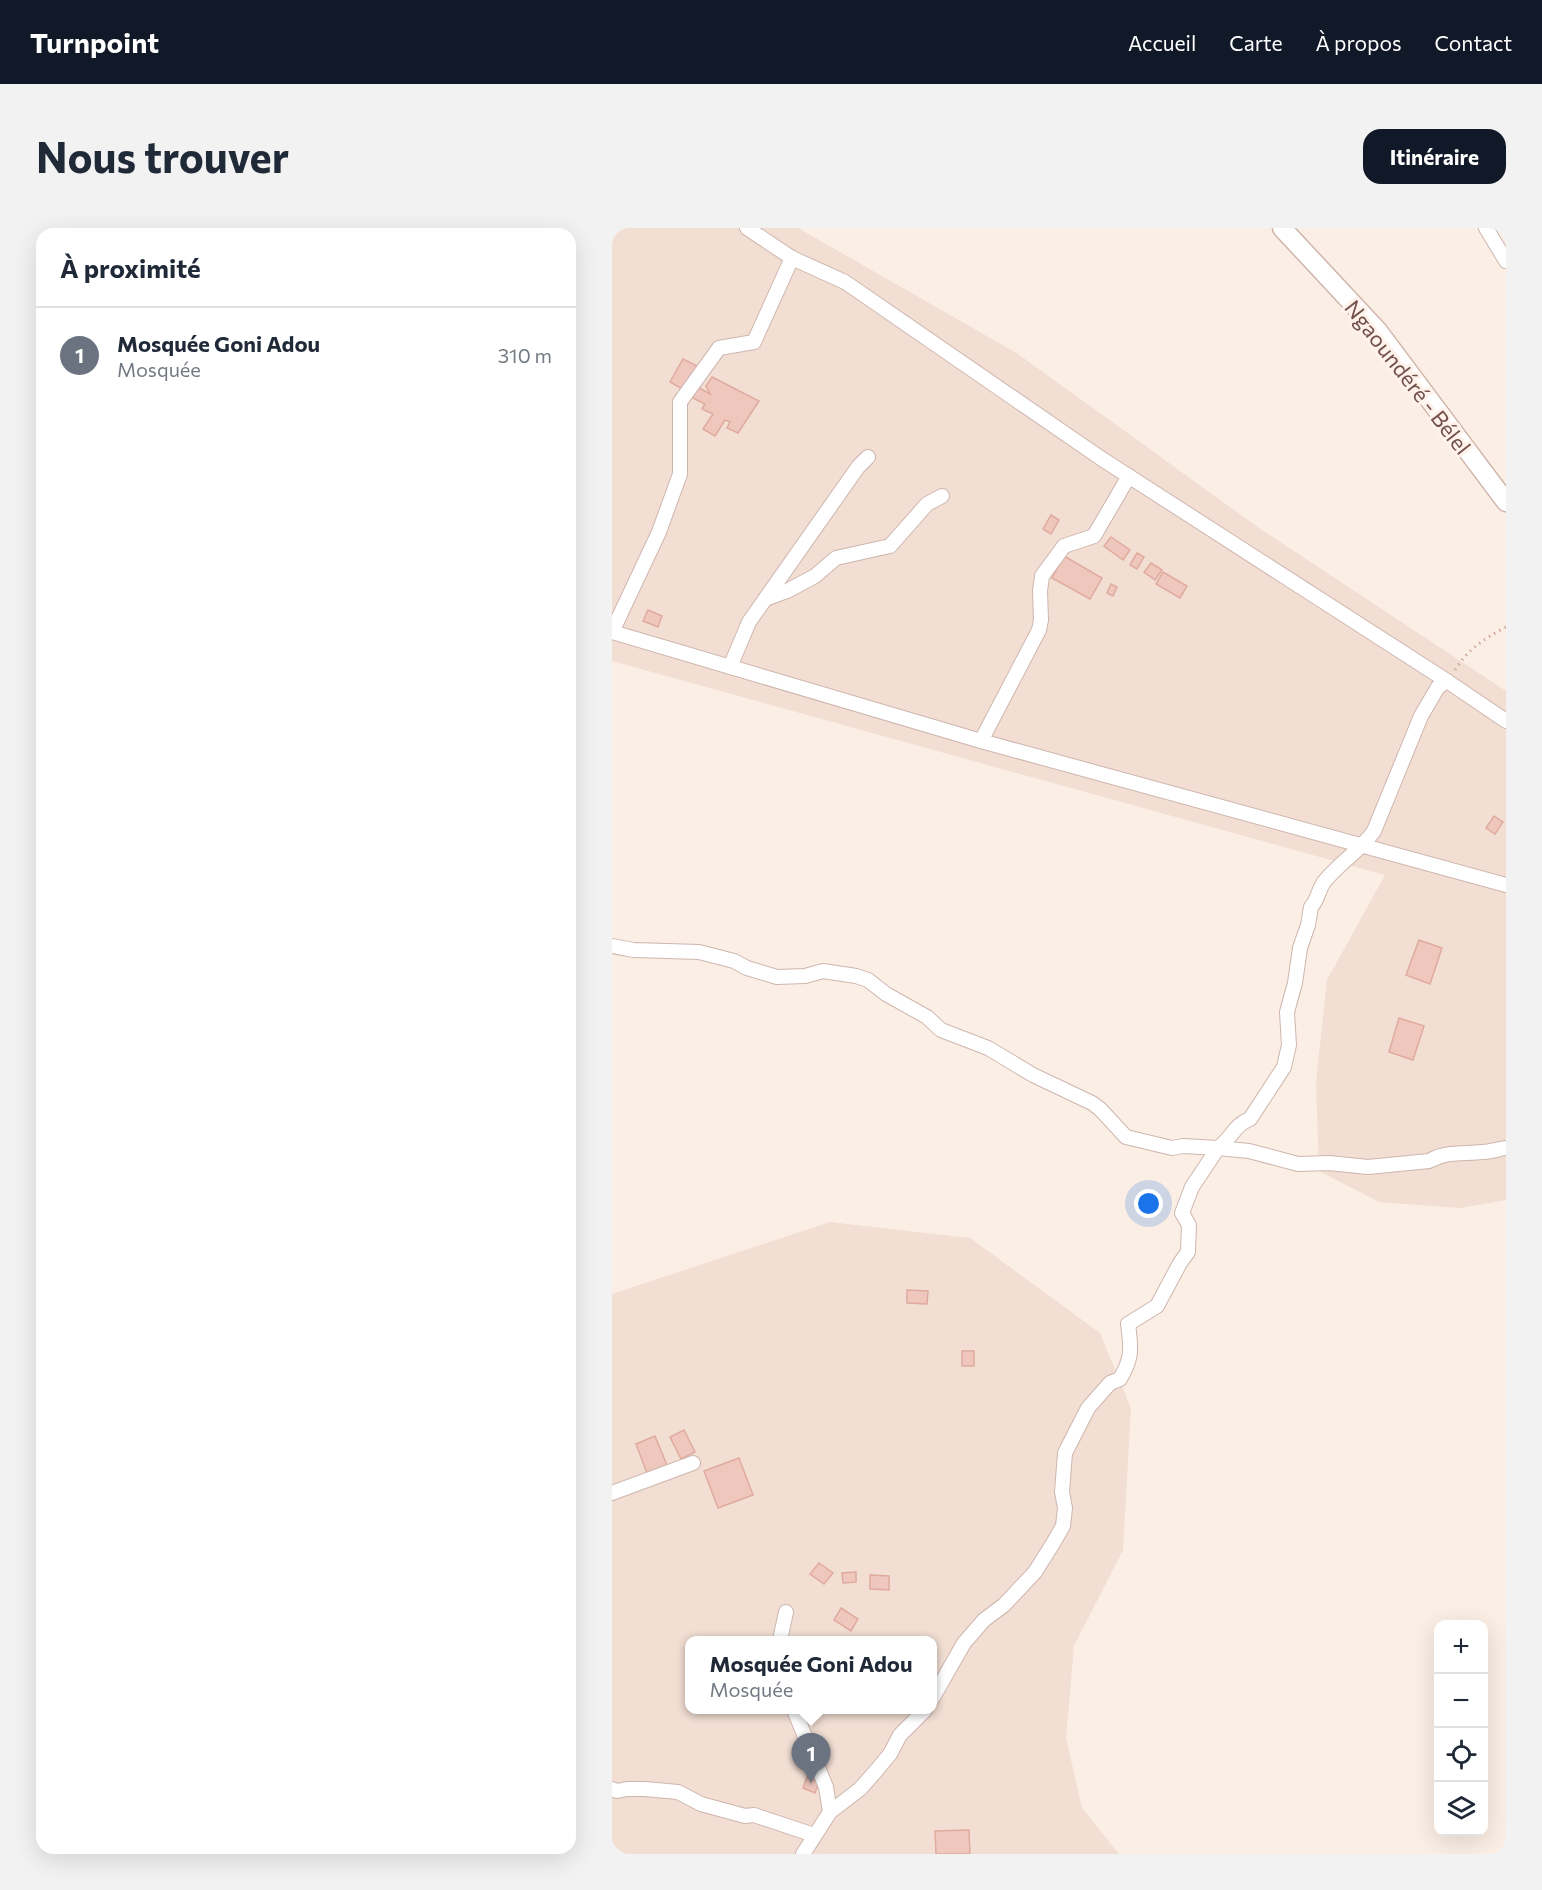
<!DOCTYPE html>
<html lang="fr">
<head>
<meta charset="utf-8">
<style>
	:root { --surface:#fff; --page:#f2f2f3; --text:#1f2937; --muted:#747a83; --line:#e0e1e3; --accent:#111827 }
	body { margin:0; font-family:Commissioner,sans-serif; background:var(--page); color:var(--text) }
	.controls { position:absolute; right:18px; bottom:18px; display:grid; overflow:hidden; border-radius:12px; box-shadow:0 6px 24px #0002 }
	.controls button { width:54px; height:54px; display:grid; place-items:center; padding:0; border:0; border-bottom:2px solid var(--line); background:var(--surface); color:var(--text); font:30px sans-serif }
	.you { position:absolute; left:537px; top:976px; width:21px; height:21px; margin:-15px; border:4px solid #fff; border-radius:50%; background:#1a73e8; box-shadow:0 0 0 9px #1a73e833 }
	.badge { display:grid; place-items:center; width:39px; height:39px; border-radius:50%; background:var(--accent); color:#fff; font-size:20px; font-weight:700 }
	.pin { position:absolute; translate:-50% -50px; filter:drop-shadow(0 2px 3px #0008) }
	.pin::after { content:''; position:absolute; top:32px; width:21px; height:18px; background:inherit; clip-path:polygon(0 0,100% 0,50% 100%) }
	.popup { position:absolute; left:73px; top:1408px; width:252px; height:78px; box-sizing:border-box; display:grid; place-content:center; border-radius:12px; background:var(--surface); filter:drop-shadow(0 2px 4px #0005); font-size:20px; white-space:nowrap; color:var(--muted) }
	.popup b { font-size:22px; color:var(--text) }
	.popup::after { content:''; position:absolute; left:50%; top:100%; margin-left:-12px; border:12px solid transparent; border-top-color:var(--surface) }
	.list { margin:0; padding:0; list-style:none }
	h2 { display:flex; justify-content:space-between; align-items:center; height:78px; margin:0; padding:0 24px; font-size:26px }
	h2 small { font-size:20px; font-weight:400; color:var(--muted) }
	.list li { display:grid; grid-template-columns:39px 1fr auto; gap:18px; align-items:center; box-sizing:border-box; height:96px; padding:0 24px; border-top:2px solid var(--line) }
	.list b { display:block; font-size:22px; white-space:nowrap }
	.list p { margin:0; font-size:20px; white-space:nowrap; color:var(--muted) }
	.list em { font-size:20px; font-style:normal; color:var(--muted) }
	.icon { flex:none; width:33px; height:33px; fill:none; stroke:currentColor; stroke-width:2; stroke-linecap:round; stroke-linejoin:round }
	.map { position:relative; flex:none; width:894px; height:1626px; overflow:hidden; border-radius:18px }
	header { display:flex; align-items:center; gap:36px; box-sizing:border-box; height:84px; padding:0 30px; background:var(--accent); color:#fff }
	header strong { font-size:28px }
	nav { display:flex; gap:33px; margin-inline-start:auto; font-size:21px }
	.intro { display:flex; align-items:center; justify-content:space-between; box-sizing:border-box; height:144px; padding:0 36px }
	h1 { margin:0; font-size:42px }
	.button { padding:15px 27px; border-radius:18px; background:var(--accent); color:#fff; font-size:21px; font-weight:700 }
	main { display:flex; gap:36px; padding:0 36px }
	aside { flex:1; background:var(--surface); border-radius:18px; box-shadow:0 6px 24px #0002 }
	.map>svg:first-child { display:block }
</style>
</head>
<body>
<header>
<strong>Turnpoint</strong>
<nav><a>Accueil</a><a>Carte</a><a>À propos</a><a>Contact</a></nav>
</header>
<div class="intro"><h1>Nous trouver</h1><a class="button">Itinéraire</a></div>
<main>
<aside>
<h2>À proximité<small></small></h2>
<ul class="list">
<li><span class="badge" style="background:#6b7280">1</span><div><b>Mosquée Goni Adou</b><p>Mosquée</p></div><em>310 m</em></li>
</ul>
</aside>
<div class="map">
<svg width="894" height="1626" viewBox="0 0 894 1626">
	<rect width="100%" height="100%" fill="#fbeee4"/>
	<g fill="#f2ded3" fill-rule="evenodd">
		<polygon points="0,0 186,0 406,126 647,300 894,463 894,972 848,980 767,974 707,943 704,855 715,752 773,647 0,433"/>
		<path d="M218 994 358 1010 488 1105 519 1180 511 1322 462 1418 454 1510 470 1580 507 1626H0V1066ZM77 1412H320V1482H77Z"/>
	</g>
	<g fill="#efc7bd" stroke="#e0ab9e" stroke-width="1.5">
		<polygon points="71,131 85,138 72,162 58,154"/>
		<polygon points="100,149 147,173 126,205 115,200 118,194 113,192 103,208 91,201 101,186 90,181 93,176 79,169 86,159 98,166 94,158"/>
		<polygon points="439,287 447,292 439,306 431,301"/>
		<polygon points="499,309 518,322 511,332 492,318"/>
		<polygon points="525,325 532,329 525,341 518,337"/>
		<polygon points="452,328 490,350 478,371 440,350"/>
		<polygon points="539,335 550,342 543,352 532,344"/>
		<polygon points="551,344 575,358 568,370 544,356"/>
		<polygon points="499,356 505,359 501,368 495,365"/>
		<polygon points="36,382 50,388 46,399 31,393"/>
		<polygon points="882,588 891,594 883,606 874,600"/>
		<polygon points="807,712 830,720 818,756 794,747"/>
		<polygon points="787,790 812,798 801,832 777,824"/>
		<polygon points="295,1062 316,1063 315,1076 295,1075"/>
		<rect x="350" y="1123" width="12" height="15"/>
		<polygon points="72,1202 83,1224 69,1231 58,1209"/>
		<polygon points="43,1208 55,1237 35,1245 24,1216"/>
		<polygon points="127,1230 141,1267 106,1280 92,1243"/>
		<polygon points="207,1335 221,1345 212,1356 198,1346"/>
		<polygon points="244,1344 244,1354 231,1355 230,1345"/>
		<polygon points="258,1347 277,1348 277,1362 258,1361"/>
		<polygon points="229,1380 246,1391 239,1403 222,1392"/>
		<polygon points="195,1549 207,1554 203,1565 191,1560"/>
		<polygon points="357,1602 358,1626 324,1626 323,1603"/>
	</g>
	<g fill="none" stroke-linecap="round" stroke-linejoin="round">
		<g stroke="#ceb6ae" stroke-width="16">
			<g id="street">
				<polyline points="135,0 180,30 233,54 490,231 835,453 894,493"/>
				<polyline points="874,0 894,33"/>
				<polyline points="153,371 175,363 203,348 224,330 278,318 315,276 330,268"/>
				<polyline points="0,404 369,513 894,657"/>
				<polyline points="0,404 47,304 68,246 68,174 107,120 142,114 180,30"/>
				<polyline points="118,439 137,394 246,239 256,229"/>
				<polyline points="369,513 427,402 429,392 428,363 430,348 452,318 482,308 517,248"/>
				<path d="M0 718 22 722 87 724 122 733 135 740 165 749 193 748 211 743 244 748 256 752 274 766 315 789 329 802 376 820 421 847 480 875 488 881 514 909 560 920 571 918 606 920C619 911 623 896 638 891L672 839 677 817 675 784 683 755 688 720 696 697 699 679C706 672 706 662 712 654 727 635 748 623 762 603L809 488 826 459 835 453"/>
				<polyline points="0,1265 81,1235"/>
				<polyline points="168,1412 174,1384"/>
				<path d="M320 1471 352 1415 372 1392 392 1377 423 1344 440 1317 451 1298 453 1280 450 1264 453 1225 476 1180 498 1155 508 1151C521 1129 519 1120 516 1096L545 1078 568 1035 576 1024 577 997 570 985 580 959 606 920 637 923 686 936 717 935 756 939 817 933C834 923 852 926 870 924 878 924 886 921 894 920"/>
				<polyline points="182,1482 214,1559 218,1584"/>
				<polyline points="0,1561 5,1563 15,1561 33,1561 66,1564 89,1576 133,1588 142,1587 202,1607"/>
				<polyline points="191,1626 218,1584 248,1561 263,1544 278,1526 288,1507 313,1482"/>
			</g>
		</g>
		<g stroke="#d0b5ab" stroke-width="21">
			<polyline id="secondary" points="670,0 766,103 894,274"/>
		</g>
		<path stroke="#d3aaa0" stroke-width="3" stroke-dasharray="1.5 4.5" stroke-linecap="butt" d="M843 442C856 421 873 410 894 399"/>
		<use href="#street" stroke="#fff" stroke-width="14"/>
		<use href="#secondary" stroke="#fff" stroke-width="18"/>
	</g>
	<g text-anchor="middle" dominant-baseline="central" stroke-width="6" stroke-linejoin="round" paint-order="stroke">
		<g font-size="22" fill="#72514b" stroke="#fef2ea">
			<text transform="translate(796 149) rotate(52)">Ngaoundéré - Bélel</text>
		</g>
	</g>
</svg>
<div class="controls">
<button>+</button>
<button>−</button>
<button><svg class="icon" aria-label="locate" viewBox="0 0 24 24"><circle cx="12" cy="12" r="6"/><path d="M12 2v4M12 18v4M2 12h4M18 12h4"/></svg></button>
<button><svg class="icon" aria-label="layers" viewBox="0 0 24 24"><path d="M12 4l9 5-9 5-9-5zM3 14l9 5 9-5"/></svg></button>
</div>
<div class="you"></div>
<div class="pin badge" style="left:199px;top:1555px;background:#6b7280">1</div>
<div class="popup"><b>Mosquée Goni Adou</b>Mosquée</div>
</div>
</main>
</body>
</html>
